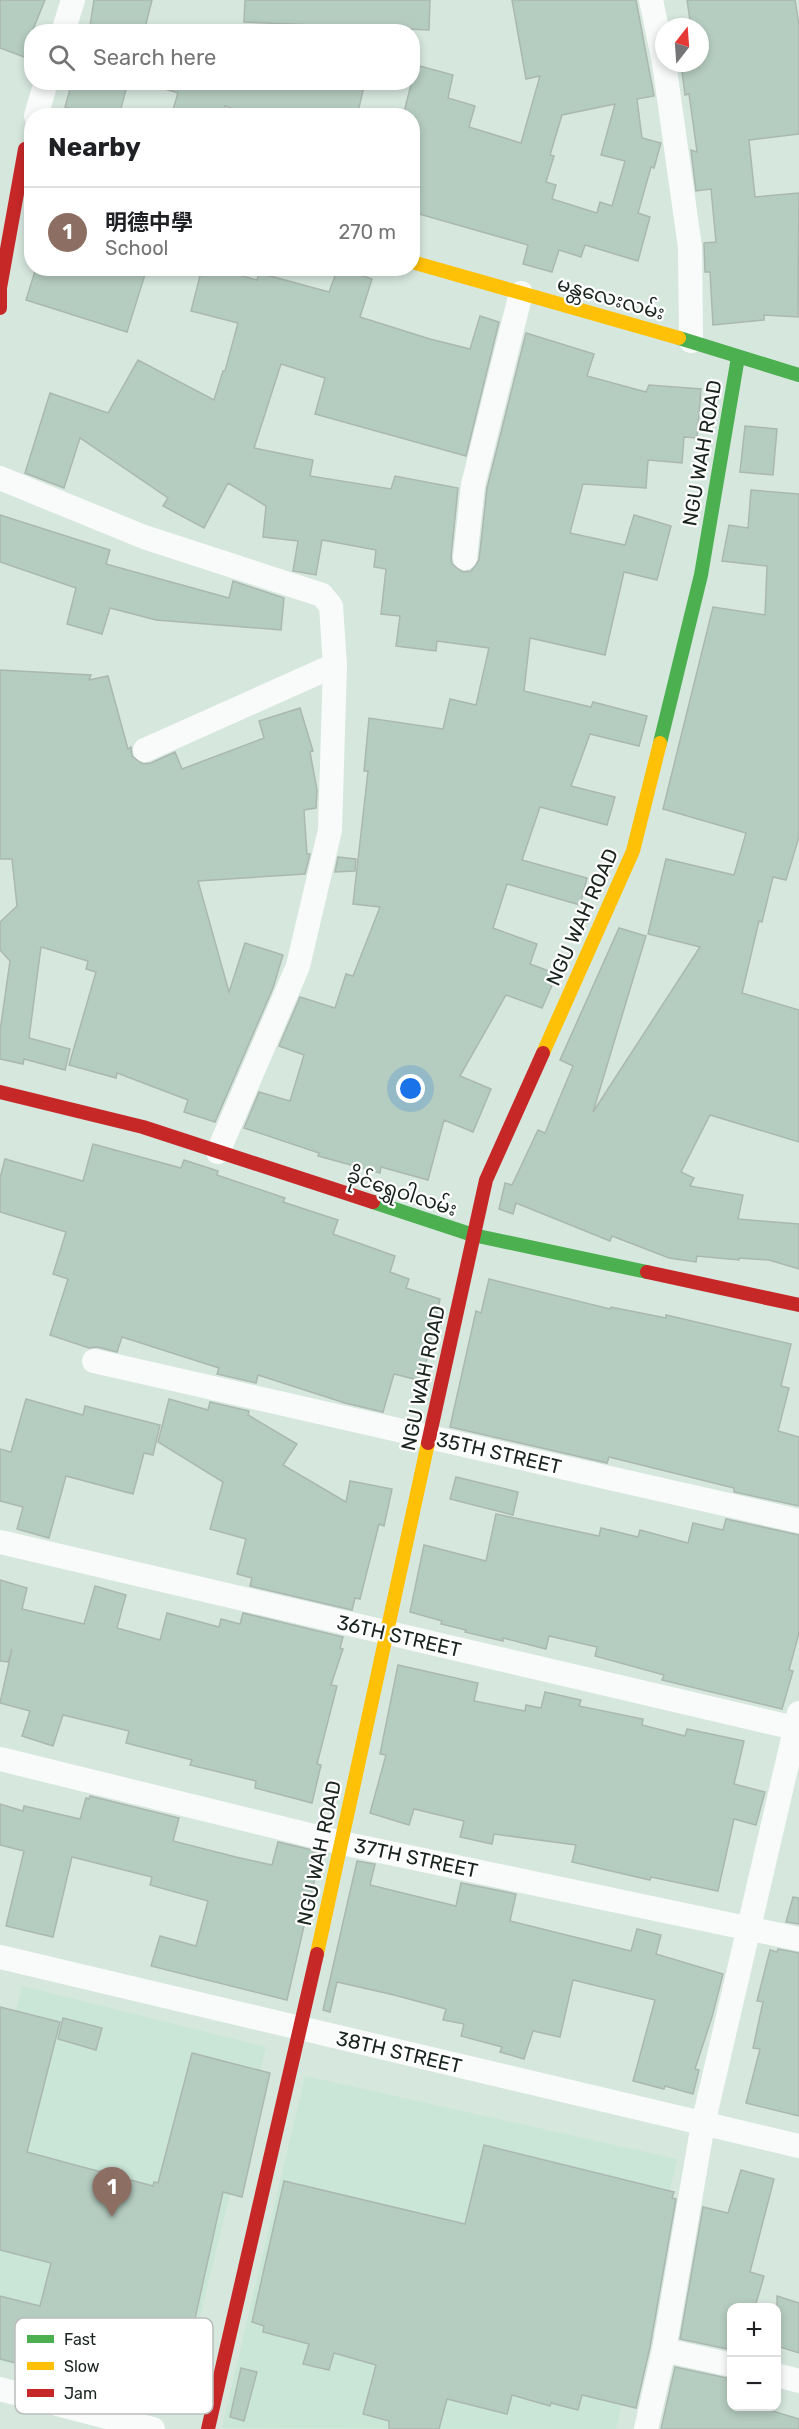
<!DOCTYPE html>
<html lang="en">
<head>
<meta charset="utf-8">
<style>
	:root { --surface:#fff; --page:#f6f6f6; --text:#202124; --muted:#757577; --line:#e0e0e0; --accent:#0b8043 }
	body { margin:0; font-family:Rubik,"Noto Sans SC","Noto Sans Myanmar",sans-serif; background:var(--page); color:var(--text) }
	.controls { position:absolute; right:18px; bottom:18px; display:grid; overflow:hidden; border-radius:12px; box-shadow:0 3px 9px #0003 }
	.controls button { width:54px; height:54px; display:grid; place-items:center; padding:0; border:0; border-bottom:2px solid var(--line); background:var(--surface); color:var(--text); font:30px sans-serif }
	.compass { position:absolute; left:655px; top:18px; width:54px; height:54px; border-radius:50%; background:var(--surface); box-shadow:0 3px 9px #0003; rotate:17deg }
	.you { position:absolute; left:411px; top:1089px; width:21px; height:21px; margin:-15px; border:4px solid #fff; border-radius:50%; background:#1a73e8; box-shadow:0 0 0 9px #1a73e833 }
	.badge { display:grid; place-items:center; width:39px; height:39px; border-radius:50%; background:var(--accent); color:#fff; font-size:20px; font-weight:700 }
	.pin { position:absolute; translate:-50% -50px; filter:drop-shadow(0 2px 3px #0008) }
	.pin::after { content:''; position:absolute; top:32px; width:21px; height:18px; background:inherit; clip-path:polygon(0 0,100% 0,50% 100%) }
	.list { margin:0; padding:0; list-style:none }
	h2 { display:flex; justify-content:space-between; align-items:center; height:78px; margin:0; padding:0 24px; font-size:26px }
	h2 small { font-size:20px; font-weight:400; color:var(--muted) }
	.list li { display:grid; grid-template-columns:39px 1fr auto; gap:18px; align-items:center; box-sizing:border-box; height:90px; padding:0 24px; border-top:2px solid var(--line) }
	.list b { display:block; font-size:22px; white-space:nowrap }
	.list p { margin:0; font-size:20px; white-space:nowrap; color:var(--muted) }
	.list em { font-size:20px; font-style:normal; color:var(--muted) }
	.icon { flex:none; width:33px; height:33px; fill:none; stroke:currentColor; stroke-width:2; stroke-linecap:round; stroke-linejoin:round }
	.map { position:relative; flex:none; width:799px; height:2429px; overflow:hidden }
	.search { position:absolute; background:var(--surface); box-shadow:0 3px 9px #0003; left:24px; top:24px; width:396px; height:66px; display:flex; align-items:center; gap:15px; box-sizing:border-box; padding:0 21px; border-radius:24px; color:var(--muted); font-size:22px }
	.panel { position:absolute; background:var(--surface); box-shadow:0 3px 9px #0003; left:24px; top:108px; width:396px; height:168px; border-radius:24px }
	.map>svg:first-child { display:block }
</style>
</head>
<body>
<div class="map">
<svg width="799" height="2429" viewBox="0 0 799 2429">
	<rect width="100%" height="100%" fill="#d6e7de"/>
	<g fill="#c9e6d7">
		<polygon points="22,1986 266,2047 178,2406 0,2361 0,2073"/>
		<polygon points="305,2076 677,2159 616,2429 222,2428"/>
	</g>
	<g fill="#b5ccc0" stroke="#abb8b1" stroke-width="1.5" fill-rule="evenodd">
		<polygon points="0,0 45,0 32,32 32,46 27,58 0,48"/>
		<polygon points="94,0 152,0 144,32 89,32"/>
		<polygon points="245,0 430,0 429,30 244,22"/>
		<path d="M512 0H636L654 96 637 99 642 138 661 143 654 168 651 167 638 213 650 217 638 261 585 245 581 257 559 250 552 272 523 264 528 245 412 212V116H403L416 65 453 75 448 98 475 106 469 127 521 143 540 76 526 79ZM615 104 601 155 625 161 612 206 600 202 597 213 552 199 556 185 546 182 554 156 550 155 562 115Z"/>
		<polygon points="687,0 795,0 799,25 799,134 749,140 755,197 799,193 798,317 764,315 764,320 713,325 710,272 705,272 704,243 716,242 711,189 696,191 691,150 697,152 689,94 685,95 681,64 700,63 700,27 691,27"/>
		<polygon points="72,82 128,82 119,116 97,116 65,107"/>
		<polygon points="166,82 365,82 357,116 256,116 225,106 222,116 171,116 178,93 165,89"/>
		<polygon points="36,268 147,268 127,332 26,300"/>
		<polygon points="202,268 213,268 257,280 259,273 329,292 338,268 372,279 360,317 430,339 470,349 480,316 499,322 466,456 315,414 325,378 281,364 254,448 313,460 310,476 391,489 395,476 458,488 451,557 452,564 463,572 471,571 479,560 487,488 526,333 594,354 587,376 646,392 649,385 701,389 697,438 684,437 682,463 648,460 646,488 583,484 570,533 625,545 634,515 671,526 657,580 624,572 605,655 530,638 524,691 591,707 593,702 647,716 639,746 590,734 571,786 615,797 607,825 540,807 522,860 587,878 580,905 507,884 493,928 537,944 530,964 557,974 542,1008 506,995 460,1076 491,1089 473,1132 444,1120 428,1180 381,1167 380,1173 318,1156 319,1153 244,1128 259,1092 290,1101 304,1055 279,1046 300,997 335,1008 346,974 353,976 380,907 353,904 368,771 364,771 369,718 443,729 450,699 476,705 489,648 437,641 436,651 396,646 400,616 381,614 386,569 374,567 376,550 322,540 316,575 293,571 298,541 263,537 266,506 228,483 204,528 163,506 168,498 80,438 64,488 25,473 50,393 108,413 138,360 214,400 223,371 225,371 238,323 191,311"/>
		<polygon points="745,426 777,429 773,475 740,472"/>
		<polygon points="751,490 799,494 799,837 786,880 773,877 762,922 759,921 742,993 799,1010 799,1142 710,1115 681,1172 694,1178 690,1186 743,1195 738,1219 799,1224 799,1269 769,1260 739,1258 739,1260 697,1256 696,1262 669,1258 612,1236 610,1241 516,1203 513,1214 499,1209 505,1183 512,1185 538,1130 545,1133 573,1066 560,1060 619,928 646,936 593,1112 700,947 648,934 666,859 734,875 746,833 663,809 713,607 765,615 767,566 722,561 729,525 748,528"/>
		<polygon points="0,515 110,550 106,564 229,598 233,581 284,598 281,630 156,620 110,608 102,634 67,624 76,588 0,562"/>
		<polygon points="0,670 91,675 89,680 108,676 128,749 131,747 132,756 143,764 151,763 175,752 182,769 264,738 259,721 300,708 313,751 310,752 317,790 316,808 304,810 307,854 310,854 305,874 198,881 229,992 245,943 283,955 273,988 215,1122 184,1112 188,1100 117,1073 116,1078 69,1065 96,972 86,969 88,961 41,947 29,1038 70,1049 65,1070 24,1059 23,1064 0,1059 0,1031 10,961 0,950 0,922 17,906 12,859 0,859"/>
		<polygon points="338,857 356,859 355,871 335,872"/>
		<polygon points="93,1144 181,1168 184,1160 218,1171 217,1175 285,1198 283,1202 338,1220 333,1234 395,1256 390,1272 409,1279 406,1288 440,1299 422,1381 394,1374 383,1412 345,1403 258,1375 256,1383 217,1374 219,1368 122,1337 117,1352 97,1347 89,1348 50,1335 68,1279 53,1274 66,1232 0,1212 0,1178 5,1159 83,1181"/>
		<polygon points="489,1279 610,1309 611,1307 666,1318 666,1315 791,1344 781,1386 789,1388 778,1431 799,1437 799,1506 734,1492 734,1488 609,1457 607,1463 450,1427 476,1311 481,1313"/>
		<polygon points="26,1399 83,1415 85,1406 160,1425 153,1455 144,1453 133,1494 66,1476 49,1538 17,1529 23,1507 0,1501 0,1449 11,1452"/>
		<polygon points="169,1399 208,1410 210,1402 249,1411 248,1415 297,1444 283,1465 346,1502 350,1481 392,1489 384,1526 379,1524 360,1599 355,1598 352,1610 250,1586 252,1578 237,1574 246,1539 210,1529 223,1482 158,1442"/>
		<polygon points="456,1477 518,1492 513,1515 450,1499"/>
		<polygon points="496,1514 599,1536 601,1528 638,1537 640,1530 688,1543 693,1523 723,1530 726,1519 799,1535 799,1633 789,1670 793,1671 782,1709 662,1680 664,1675 595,1656 597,1647 549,1636 546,1649 503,1638 503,1641 465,1632 466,1630 441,1624 442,1621 410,1612 424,1545 486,1561"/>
		<polygon points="0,1580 27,1588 22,1609 84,1624 95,1586 126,1595 117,1628 160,1640 167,1613 219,1627 221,1619 240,1624 243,1613 343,1637 340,1648 343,1649 331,1685 337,1686 317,1764 321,1765 312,1803 255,1788 256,1781 190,1765 192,1760 126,1743 129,1731 63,1715 53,1746 22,1736 30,1711 0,1703 12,1649 8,1662 0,1661"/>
		<polygon points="398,1665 478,1683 474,1701 525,1711 526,1705 541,1708 545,1692 581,1700 579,1706 643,1719 642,1725 685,1736 687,1729 744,1741 734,1784 765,1792 756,1825 734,1819 718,1891 651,1877 650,1880 572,1862 576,1845 494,1834 492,1844 460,1837 464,1821 414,1809 409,1825 370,1813 386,1755 380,1754"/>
		<polygon points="90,1796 179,1818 173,1841 236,1857 272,1865 278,1842 321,1852 287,2000 151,1966 160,1936 196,1946 208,1901 150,1885 152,1877 72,1857 53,1937 6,1926 24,1851 0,1845 0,1804 23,1811 24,1806 80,1819 86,1798 89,1799"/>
		<polygon points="357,1861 375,1864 370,1885 456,1906 461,1883 516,1894 510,1921 631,1951 637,1929 661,1935 656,1954 723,1974 712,2017 695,2069 699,2070 693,2094 665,2086 664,2089 633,2081 655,2000 573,1980 560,2037 533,2031 524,2059 500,2052 502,2047 461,2036 464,2024 443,2020 446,2009 394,1995 337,1982 330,2012 323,2010"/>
		<polygon points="793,1897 799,1898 799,1924 786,1922"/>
		<polygon points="778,1949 799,1953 799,2116 746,2103 760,2049 753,2048 763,2002 757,2001 770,1950 777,1952"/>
		<polygon points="0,2007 60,2022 27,2152 153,2186 154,2182 158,2183 192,2053 270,2073 242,2197 223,2192 177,2400 124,2386 124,2390 0,2359 0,2296 40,2306 51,2263 0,2250"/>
		<polygon points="63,2018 102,2028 96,2050 58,2039"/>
		<polygon points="484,2145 674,2192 672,2198 676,2199 650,2347 636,2408 582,2395 578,2410 551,2403 550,2406 512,2395 507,2414 447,2399 439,2429 389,2429 389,2421 363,2414 376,2365 334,2353 329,2370 303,2364 309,2344 263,2332 264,2326 252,2322 284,2181 465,2224"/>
		<polygon points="741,2170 774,2179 750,2272 764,2276 755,2307 732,2307 732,2350 680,2339 703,2207 728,2213"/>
		<polygon points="777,2296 799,2303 799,2353 777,2346"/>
		<polygon points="675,2367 732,2379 732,2406 756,2406 799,2419 799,2429 661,2429"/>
		<polygon points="241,2368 257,2372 244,2421 230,2417"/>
	</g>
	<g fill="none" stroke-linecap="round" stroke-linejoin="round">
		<g stroke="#f9fbfa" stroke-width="24">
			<polyline points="651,0 664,62"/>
			<polyline points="63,32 73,0"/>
			<polyline points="664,63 690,247 691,341"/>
			<polyline points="36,116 46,82"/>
			<polyline points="0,478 144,537 322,595 331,606 335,665 330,830 298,966 218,1152"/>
			<polyline points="465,558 473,485 521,293"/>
			<polyline points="145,750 335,665"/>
			<polyline points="94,1361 799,1521"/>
			<polyline points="0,1542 799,1729"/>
			<polyline points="0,1759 342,1843 799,1939"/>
			<polyline points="0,1957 799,2146"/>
			<polyline points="664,2350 732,2365"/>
			<polyline points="776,2375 799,2381"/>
			<polyline points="0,2389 153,2429"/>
			<polyline points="646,2429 664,2350 703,2124 799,1713"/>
		</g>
		<g stroke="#4caf50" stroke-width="14">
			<polyline points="679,338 799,375"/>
			<polyline points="660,743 701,575 738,357"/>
			<polyline points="373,1202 473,1235 647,1272"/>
		</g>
		<g stroke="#ffc107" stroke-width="14">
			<polyline points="412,262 679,338"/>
			<polyline points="543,1053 633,851 660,743"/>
			<polyline points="317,1954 428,1443"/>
		</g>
		<g stroke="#c62828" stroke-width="14">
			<polyline points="0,308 0,288 25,149"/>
			<polyline points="0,1092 143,1127 373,1202"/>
			<polyline points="647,1272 799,1305"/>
			<polyline points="428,1443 486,1180 543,1053"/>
			<polyline points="208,2429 317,1954"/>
		</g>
	</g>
	<g text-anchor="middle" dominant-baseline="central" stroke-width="4.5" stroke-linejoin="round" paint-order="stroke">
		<g font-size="20" fill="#19241e" stroke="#fff">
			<text transform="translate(611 298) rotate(16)">မန္တလေးလမ်း</text>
			<text transform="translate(702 453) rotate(-80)">NGU WAH ROAD</text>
			<text transform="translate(582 917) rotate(-66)">NGU WAH ROAD</text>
			<text transform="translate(402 1192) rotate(18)">ခိုင်ရွှေဝါလမ်း</text>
			<text transform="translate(423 1378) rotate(-78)">NGU WAH ROAD</text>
			<text transform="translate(499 1453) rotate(13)">35TH STREET</text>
			<text transform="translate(399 1636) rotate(13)">36TH STREET</text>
			<text transform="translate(319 1853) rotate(-78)">NGU WAH ROAD</text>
			<text transform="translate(416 1858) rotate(12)">37TH STREET</text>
			<text transform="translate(399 2052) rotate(13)">38TH STREET</text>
		</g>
	</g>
	<rect x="15" y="2318" width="198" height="96" rx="9" fill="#fff" stroke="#babdbc" stroke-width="1.5"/>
	<rect x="27" y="2335" width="27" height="8" fill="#4caf50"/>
	<rect x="27" y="2362" width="27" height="8" fill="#ffc107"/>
	<rect x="27" y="2389" width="27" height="8" fill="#c62828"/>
	<g font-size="16" fill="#19241e">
		<text x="64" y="2345">Fast</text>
		<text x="64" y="2372">Slow</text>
		<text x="64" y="2399">Jam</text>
	</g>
</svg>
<div class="controls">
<button>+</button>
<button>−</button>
</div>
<svg class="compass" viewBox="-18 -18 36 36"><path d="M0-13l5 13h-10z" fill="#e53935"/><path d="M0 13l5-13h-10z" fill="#757577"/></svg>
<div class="you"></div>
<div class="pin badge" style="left:112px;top:2217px;background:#8d6e63">1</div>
<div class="search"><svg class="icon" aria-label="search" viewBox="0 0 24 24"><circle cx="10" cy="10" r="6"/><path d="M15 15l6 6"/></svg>Search here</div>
<section class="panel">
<h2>Nearby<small></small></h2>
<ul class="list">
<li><span class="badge" style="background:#8d6e63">1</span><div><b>明德中學</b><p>School</p></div><em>270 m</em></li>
</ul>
</section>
</div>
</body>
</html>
